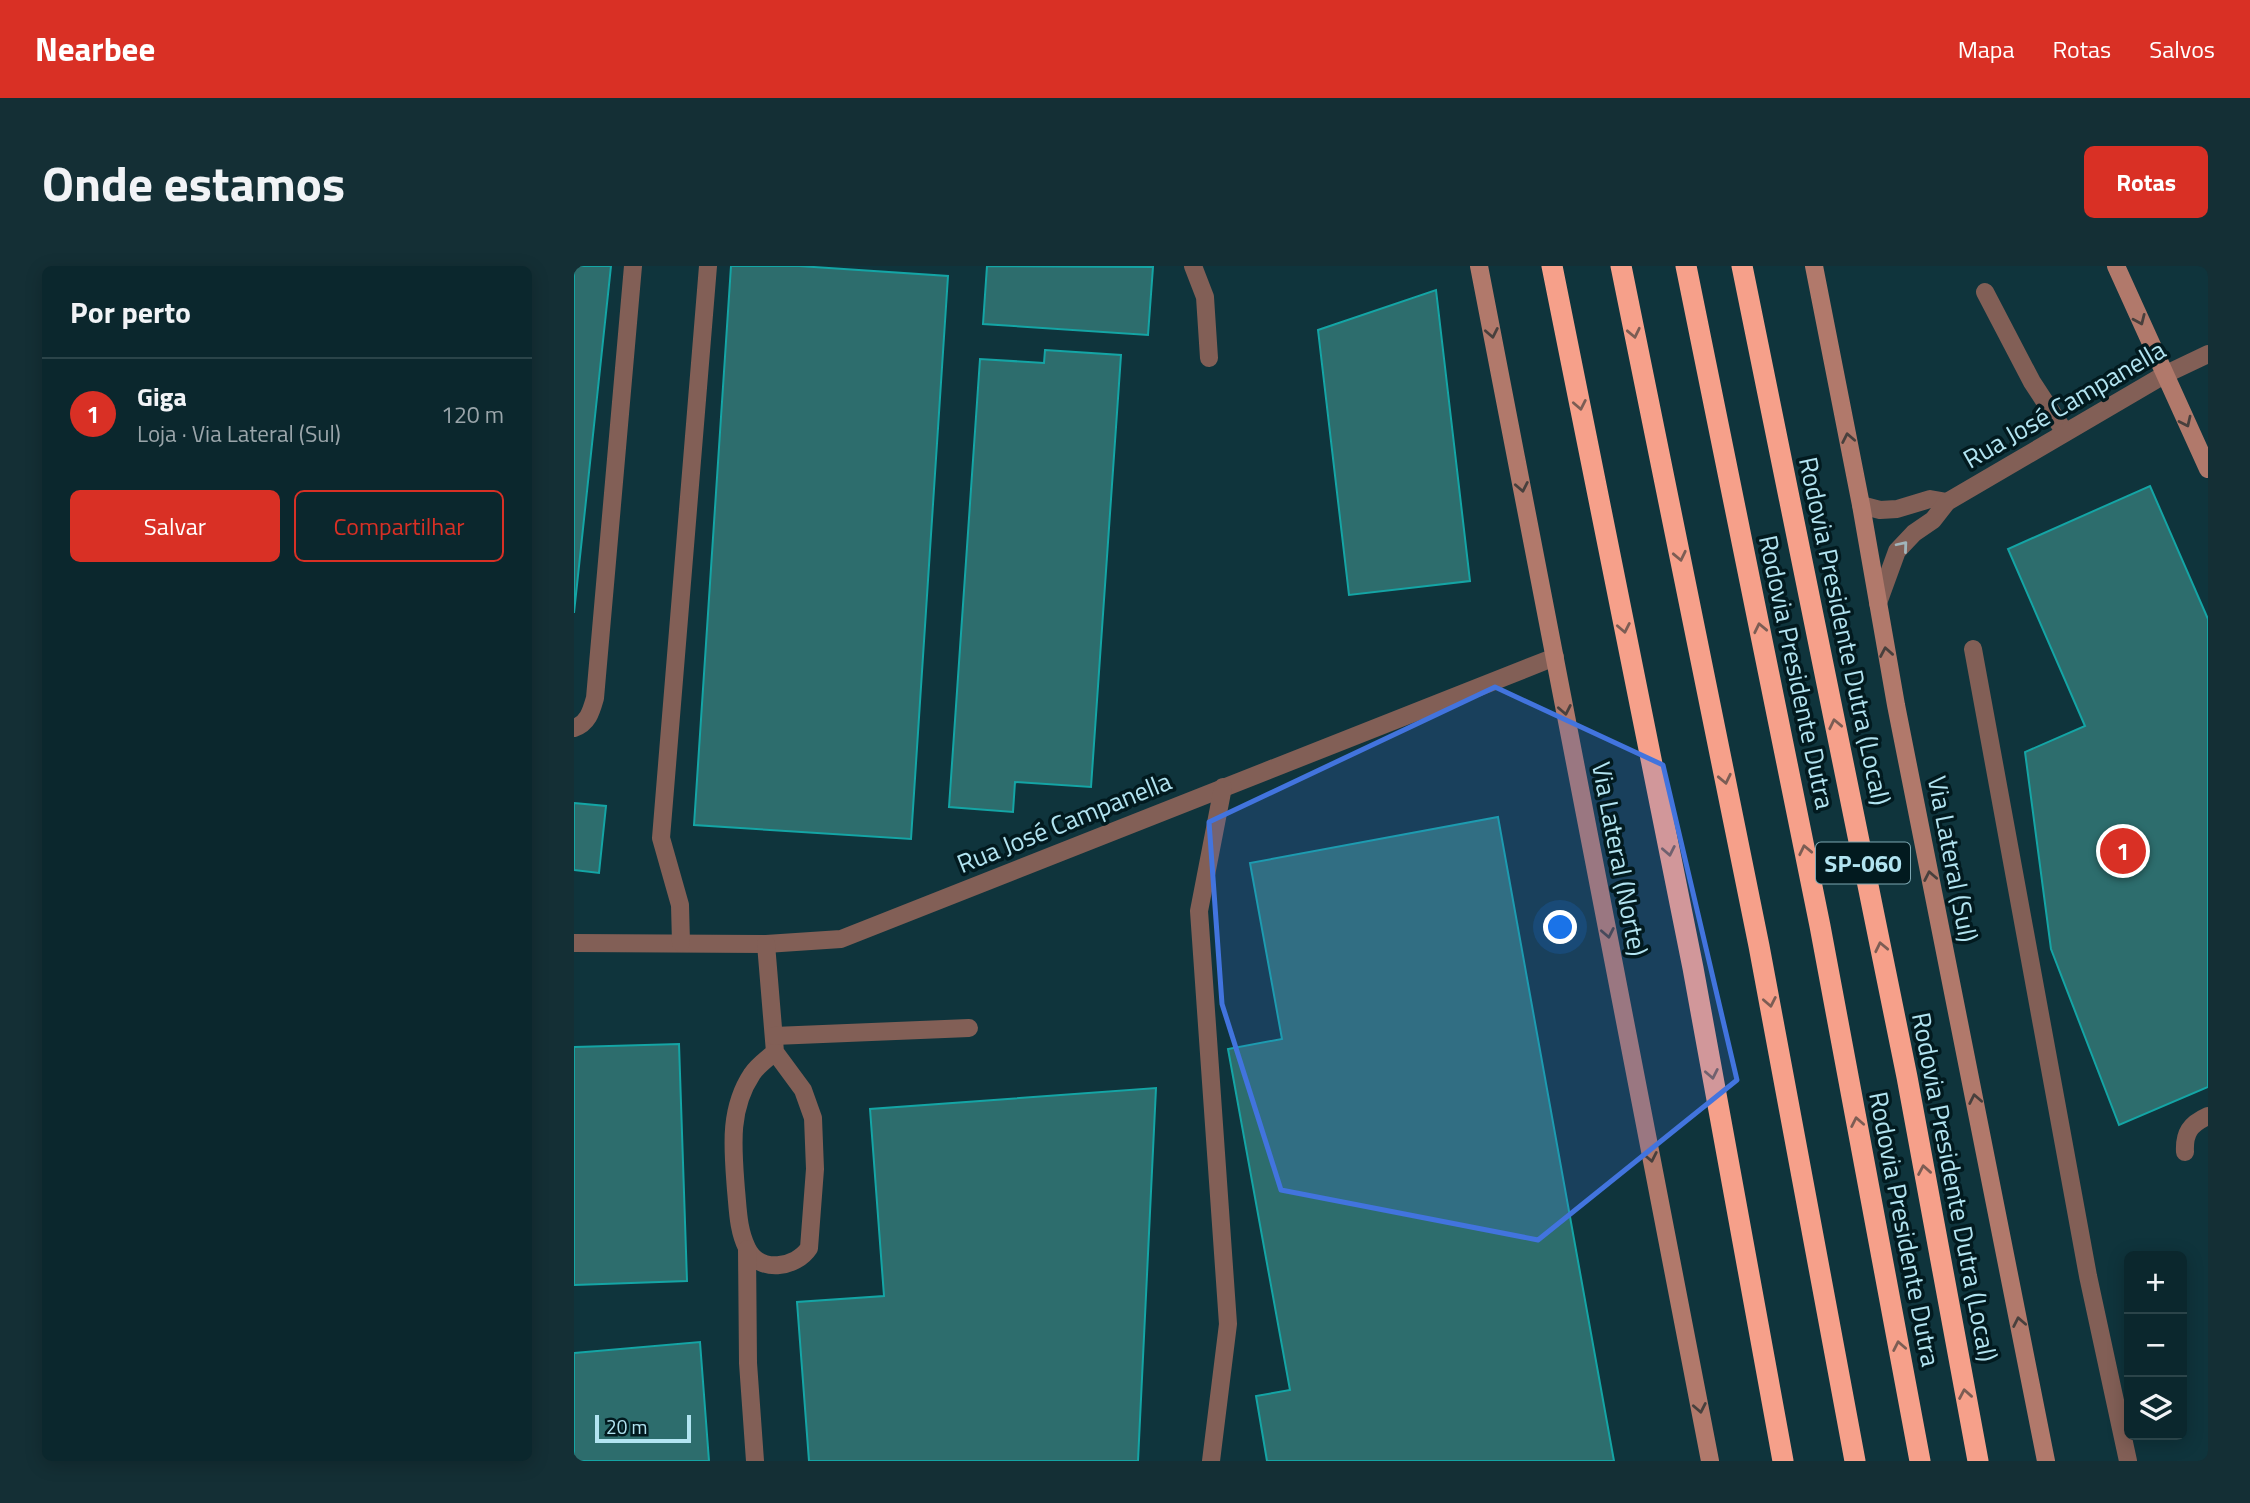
<!DOCTYPE html>
<html lang="pt">
<head>
<meta charset="utf-8">
<style>
	:root { --surface:#0b272d; --page:#142f35; --text:#f1f3f6; --muted:#9aa5aa; --line:#2b4449; --accent:#d93025 }
	body { margin:0; font-family:"Titillium Web",sans-serif; background:var(--page); color:var(--text) }
	.controls { position:absolute; right:21px; bottom:21px; display:grid; overflow:hidden; border-radius:10px; box-shadow:0 4px 18px #0003 }
	.controls button { width:63px; height:63px; display:grid; place-items:center; padding:0; border:0; border-bottom:2px solid var(--line); background:var(--surface); color:var(--text); font:35px sans-serif }
	.scale { position:absolute; left:21px; bottom:18px; width:96px; box-sizing:border-box; padding-left:7px; border:4px solid #b2e4f1; border-top:0; font-size:19px; line-height:24px; white-space:nowrap; color:#b2e4f1; -webkit-text-stroke:5px #021a1f; paint-order:stroke }
	.you { position:absolute; left:987px; top:662px; width:24px; height:24px; margin:-18px; border:5px solid #fff; border-radius:50%; background:#1a73e8; box-shadow:0 0 0 10px #1a73e833 }
	.badge { display:grid; place-items:center; width:46px; height:46px; border-radius:50%; background:var(--accent); color:#fff; font-size:23px; font-weight:700 }
	.pin { position:absolute; translate:-50% -50%; border:4px solid #fff; box-shadow:0 2px 7px #0006 }
	.list { margin:0; padding:0; list-style:none }
	h2 { display:flex; justify-content:space-between; align-items:center; height:91px; margin:0; padding:0 28px; font-size:30px }
	h2 small { font-size:23px; font-weight:400; color:var(--muted) }
	.list li { display:grid; grid-template-columns:46px 1fr auto; gap:21px; align-items:center; box-sizing:border-box; height:112px; padding:0 28px; border-top:2px solid var(--line) }
	.list b { display:block; font-size:26px; white-space:nowrap }
	.list p { margin:0; font-size:23px; white-space:nowrap; color:var(--muted) }
	.list em { font-size:23px; font-style:normal; color:var(--muted) }
	.actions { display:flex; gap:14px; padding:21px 28px }
	.actions a { flex:1; padding:16px 0; border:2px solid var(--accent); border-radius:10px; text-align:center; font-size:24px; color:var(--accent) }
	.actions .main { background:var(--accent); color:#fff }
	.icon { flex:none; width:38px; height:38px; fill:none; stroke:currentColor; stroke-width:2; stroke-linecap:round; stroke-linejoin:round }
	.map { position:relative; flex:none; width:1634px; height:1195px; overflow:hidden; border-radius:10px }
	header { display:flex; align-items:center; gap:42px; box-sizing:border-box; height:98px; padding:0 35px; background:var(--accent); color:#fff }
	header strong { font-size:33px }
	nav { display:flex; gap:38px; margin-inline-start:auto; font-size:24px }
	.intro { display:flex; align-items:center; justify-content:space-between; box-sizing:border-box; height:168px; padding:0 42px }
	h1 { margin:0; font-size:49px }
	.button { padding:18px 32px; border-radius:10px; background:var(--accent); color:#fff; font-size:24px; font-weight:700 }
	main { display:flex; gap:42px; padding:0 42px }
	aside { flex:1; background:var(--surface); border-radius:10px; box-shadow:0 4px 18px #0003 }
	.map>svg:first-child { display:block }
</style>
</head>
<body>
<header>
<strong>Nearbee</strong>
<nav><a>Mapa</a><a>Rotas</a><a>Salvos</a></nav>
</header>
<div class="intro"><h1>Onde estamos</h1><a class="button">Rotas</a></div>
<main>
<aside>
<h2>Por perto<small></small></h2>
<ul class="list">
<li><span class="badge">1</span><div><b>Giga</b><p>Loja · Via Lateral (Sul)</p></div><em>120 m</em></li>
</ul>
<div class="actions"><a class="main">Salvar</a><a>Compartilhar</a></div>
</aside>
<div class="map">
<svg width="1634" height="1195" viewBox="0 0 1634 1195">
	<rect width="100%" height="100%" fill="#0f343c"/>
	<g fill="#2d6d6d" stroke="#14a5a5" stroke-width="2">
		<polygon points="0,0 37,0 0,347"/>
		<polygon points="157,0 225,0 374,10 337,573 120,559"/>
		<polygon points="413,0 579,1 574,69 409,58"/>
		<polygon points="862,24 896,315 775,329 744,64"/>
		<polygon points="471,84 547,89 517,521 441,516 439,546 375,541 406,93 470,97"/>
		<polygon points="1576,220 1634,353 1634,821 1545,859 1477,683 1451,486 1511,460 1434,283"/>
		<polygon points="0,537 32,540 25,607 0,604"/>
		<polygon points="924,551 1040,1195 693,1195 682,1130 716,1124 654,783 708,773 676,597"/>
		<polygon points="105,778 113,1015 0,1019 0,781"/>
		<polygon points="582,822 564,1195 235,1195 223,1036 310,1030 296,843"/>
		<polygon points="126,1076 135,1195 0,1195 0,1087"/>
	</g>
	<g fill="none" stroke-linecap="round" stroke-linejoin="round">
		<g stroke="#825f56" stroke-width="18">
			<polyline points="619,0 631,31 635,92"/>
			<polyline points="1411,26 1458,116 1490,165"/>
			<polyline points="1399,383 1514,1010 1554,1195"/>
			<path d="M0 462C14 457 17 446 21 432L59 0"/>
			<polyline points="0,677 192,678 267,673 981,391"/>
			<polyline points="107,677 106,639 87,572 134,0"/>
			<path d="M192 678 201 786 229 824 239 852 241 903 235 982C222 1002 185 1008 173 982 164 964 164 944 162 924 159 884 154 844 178 808 183 800 193 793 201 786"/>
			<polyline points="200,770 395,762"/>
			<path d="M1611 886C1610 867 1616 858 1634 850"/>
			<polyline points="173,983 174,1097 181,1195"/>
			<polyline points="637,1195 654,1058 625,645 649,521"/>
		</g>
		<g stroke="#825f56" stroke-width="18">
			<polyline points="1287,239 1306,244 1323,243 1356,233 1373,236"/>
			<polyline points="1304,337 1323,285 1340,267 1359,254 1373,236 1590,109 1634,88"/>
		</g>
		<g stroke="#b1796b" stroke-width="18">
			<polyline points="905,0 1136,1195"/>
			<polyline points="1240,0 1287,239 1322,439 1472,1195"/>
			<polyline points="1542,0 1634,203"/>
		</g>
		<g stroke="#f6a08a" stroke-width="21">
			<polyline points="978,0 1119,702 1209,1195"/>
			<polyline points="1047,0 1185,680 1281,1195"/>
			<polyline points="1112,0 1246,660 1346,1195"/>
			<polyline points="1168,0 1333,811 1404,1195"/>
		</g>
	</g>
	<defs><path id="oneway-chevron" d="M-2-3.5L2.5 0L-2 3.5" fill="none" stroke-width="1.6" stroke-linecap="round" stroke-linejoin="round" transform="scale(1.75)"/></defs>
	<g stroke="#48403d">
		<use href="#oneway-chevron" transform="translate(1566 54) rotate(66)"/>
		<use href="#oneway-chevron" transform="translate(918 67) rotate(79)"/>
		<use href="#oneway-chevron" transform="translate(1612 156) rotate(65)"/>
		<use href="#oneway-chevron" transform="translate(1274 172) rotate(-101)"/>
		<use href="#oneway-chevron" transform="translate(948 221) rotate(79)"/>
		<use href="#oneway-chevron" transform="translate(1312 386) rotate(-100)"/>
		<use href="#oneway-chevron" transform="translate(991 444) rotate(79)"/>
		<use href="#oneway-chevron" transform="translate(1356 610) rotate(-101)"/>
		<use href="#oneway-chevron" transform="translate(1034 667) rotate(79)"/>
		<use href="#oneway-chevron" transform="translate(1401 833) rotate(-101)"/>
		<use href="#oneway-chevron" transform="translate(1077 891) rotate(79)"/>
		<use href="#oneway-chevron" transform="translate(1445 1056) rotate(-101)"/>
		<use href="#oneway-chevron" transform="translate(1126 1142) rotate(79)"/>
	</g>
	<g stroke="#7c5d54">
		<use href="#oneway-chevron" transform="translate(1060 67) rotate(78)"/>
		<use href="#oneway-chevron" transform="translate(1006 139) rotate(79)"/>
		<use href="#oneway-chevron" transform="translate(1106 290) rotate(78)"/>
		<use href="#oneway-chevron" transform="translate(1050 362) rotate(79)"/>
		<use href="#oneway-chevron" transform="translate(1186 362) rotate(-102)"/>
		<use href="#oneway-chevron" transform="translate(1261 458) rotate(-102)"/>
		<use href="#oneway-chevron" transform="translate(1151 513) rotate(78)"/>
		<use href="#oneway-chevron" transform="translate(1231 584) rotate(-102)"/>
		<use href="#oneway-chevron" transform="translate(1095 585) rotate(79)"/>
		<use href="#oneway-chevron" transform="translate(1307 681) rotate(-102)"/>
		<use href="#oneway-chevron" transform="translate(1196 736) rotate(79)"/>
		<use href="#oneway-chevron" transform="translate(1138 808) rotate(79)"/>
		<use href="#oneway-chevron" transform="translate(1283 856) rotate(-101)"/>
		<use href="#oneway-chevron" transform="translate(1350 904) rotate(-100)"/>
		<use href="#oneway-chevron" transform="translate(1325 1080) rotate(-101)"/>
		<use href="#oneway-chevron" transform="translate(1391 1128) rotate(-100)"/>
	</g>
	<use stroke="#a1b5bb" href="#oneway-chevron" transform="translate(1329 280) rotate(-50)"/>
	<path fill="#4274de" fill-opacity="0.2" stroke="#4274de" stroke-width="5" stroke-linejoin="round" d="M921 421 1089 499 1163 814 964 974 707 924 648 738 635 556Z"/>
	<g text-anchor="middle" dominant-baseline="central" stroke-width="7" stroke-linejoin="round" paint-order="stroke">
		<rect fill="#021a1f" stroke="#7da7b2" stroke-width="2" x="1242" y="576.5" width="94" height="41" rx="5"/>
		<g font-size="24" font-weight="bold" fill="#b2e4f1">
			<text x="1289" y="597">SP-060</text>
		</g>
		<g font-size="26" fill="#b2e4f1" stroke="#021a1f">
			<text transform="translate(1490 138) rotate(-30)">Rua José Campanella</text>
			<text transform="translate(1271 365) rotate(78)">Rodovia Presidente Dutra (Local)</text>
			<text transform="translate(1223 406) rotate(78)">Rodovia Presidente Dutra</text>
			<text transform="translate(490 556) rotate(-22)">Rua José Campanella</text>
			<text transform="translate(1046 593) rotate(79)">Via Lateral (Norte)</text>
			<text transform="translate(1379 593) rotate(79)">Via Lateral (Sul)</text>
			<text transform="translate(1381 921) rotate(79)">Rodovia Presidente Dutra (Local)</text>
			<text transform="translate(1331 963) rotate(79)">Rodovia Presidente Dutra</text>
		</g>
	</g>
</svg>
<div class="controls">
<button>+</button>
<button>−</button>
<button><svg class="icon" aria-label="layers" viewBox="0 0 24 24"><path d="M12 4l9 5-9 5-9-5zM3 14l9 5 9-5"/></svg></button>
</div>
<div class="scale">20 m</div>
<div class="you"></div>
<div class="pin badge" style="left:1549px;top:585px">1</div>
</div>
</main>
</body>
</html>
